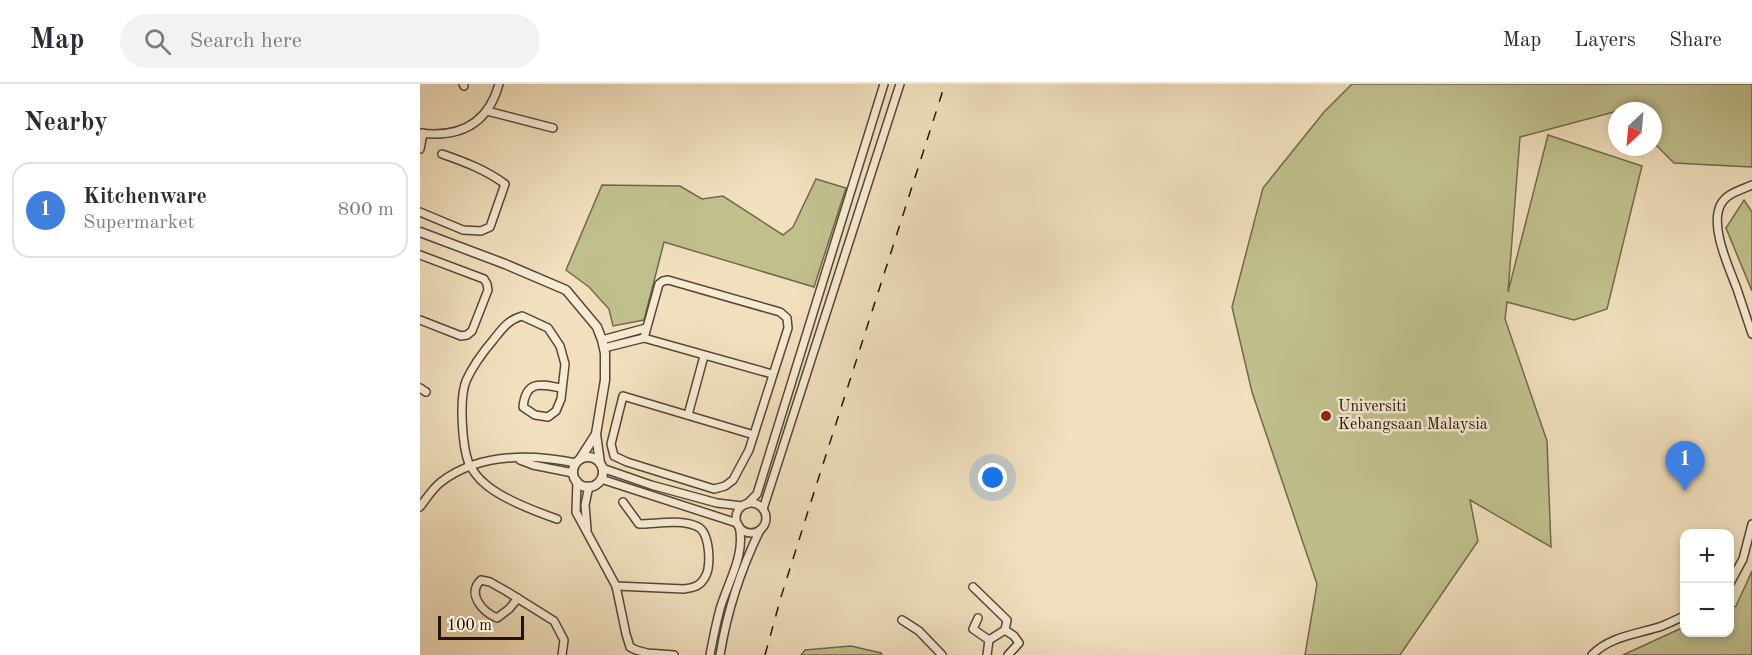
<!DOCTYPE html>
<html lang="en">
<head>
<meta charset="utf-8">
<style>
	:root { --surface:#fff; --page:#f2f2f3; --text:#2b2b33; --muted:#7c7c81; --line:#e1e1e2; --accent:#8f2418 }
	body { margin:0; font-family:"Old Standard TT",serif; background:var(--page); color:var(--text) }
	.controls { position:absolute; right:18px; bottom:18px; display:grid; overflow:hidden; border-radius:12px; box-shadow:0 3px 9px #0003 }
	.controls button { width:54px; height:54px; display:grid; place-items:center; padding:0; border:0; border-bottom:2px solid var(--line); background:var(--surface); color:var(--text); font:30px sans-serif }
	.compass { position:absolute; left:1188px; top:18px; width:54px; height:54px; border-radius:50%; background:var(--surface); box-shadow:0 3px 9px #0003; rotate:206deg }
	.scale { position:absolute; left:18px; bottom:15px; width:86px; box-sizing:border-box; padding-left:6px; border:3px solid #211405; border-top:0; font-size:16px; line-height:21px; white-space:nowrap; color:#211405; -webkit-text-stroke:4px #f6ead4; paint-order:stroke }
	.you { position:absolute; left:573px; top:394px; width:21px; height:21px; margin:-15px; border:4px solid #fff; border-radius:50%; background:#1a73e8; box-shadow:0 0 0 9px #1a73e833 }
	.badge { display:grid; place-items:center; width:39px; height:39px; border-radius:50%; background:var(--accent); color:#fff; font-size:20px; font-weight:700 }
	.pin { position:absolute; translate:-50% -50px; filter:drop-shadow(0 2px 3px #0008) }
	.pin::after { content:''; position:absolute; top:32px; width:21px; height:18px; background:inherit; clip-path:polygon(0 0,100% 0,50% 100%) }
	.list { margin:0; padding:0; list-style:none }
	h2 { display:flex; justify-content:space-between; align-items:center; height:78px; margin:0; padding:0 24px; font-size:26px }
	h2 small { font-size:20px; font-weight:400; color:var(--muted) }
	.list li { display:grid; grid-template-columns:39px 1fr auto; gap:18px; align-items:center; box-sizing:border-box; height:96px; margin:0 12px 12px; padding:0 12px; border:2px solid var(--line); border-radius:18px }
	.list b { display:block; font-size:22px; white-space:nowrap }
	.list p { margin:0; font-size:20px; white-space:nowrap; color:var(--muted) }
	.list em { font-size:20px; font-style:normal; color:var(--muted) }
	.icon { flex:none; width:33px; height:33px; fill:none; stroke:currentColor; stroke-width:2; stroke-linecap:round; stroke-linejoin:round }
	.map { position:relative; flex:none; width:1332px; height:571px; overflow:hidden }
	header { display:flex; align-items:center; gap:36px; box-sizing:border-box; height:84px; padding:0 30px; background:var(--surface); border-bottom:2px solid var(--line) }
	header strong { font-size:28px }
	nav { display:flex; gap:33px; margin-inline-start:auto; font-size:21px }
	.search { width:420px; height:54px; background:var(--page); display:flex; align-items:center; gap:15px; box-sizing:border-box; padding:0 21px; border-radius:33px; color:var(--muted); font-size:22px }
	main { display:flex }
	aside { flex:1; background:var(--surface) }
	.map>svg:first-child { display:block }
</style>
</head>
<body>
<header>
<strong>Map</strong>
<div class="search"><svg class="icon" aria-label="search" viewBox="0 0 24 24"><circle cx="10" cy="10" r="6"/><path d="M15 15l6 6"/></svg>Search here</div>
<nav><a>Map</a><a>Layers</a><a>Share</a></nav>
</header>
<main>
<aside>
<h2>Nearby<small></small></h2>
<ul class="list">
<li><span class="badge" style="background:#3f7fe0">1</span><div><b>Kitchenware</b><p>Supermarket</p></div><em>800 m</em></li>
</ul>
</aside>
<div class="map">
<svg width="1332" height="571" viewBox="0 0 1332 571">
	<rect width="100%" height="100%" fill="#f1dfbd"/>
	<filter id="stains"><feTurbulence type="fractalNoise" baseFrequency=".00333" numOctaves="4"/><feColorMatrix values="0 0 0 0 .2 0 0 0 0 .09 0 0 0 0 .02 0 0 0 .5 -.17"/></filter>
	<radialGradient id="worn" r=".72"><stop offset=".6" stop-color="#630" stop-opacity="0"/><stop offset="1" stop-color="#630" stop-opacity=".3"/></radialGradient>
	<g fill="#c0c08d" stroke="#706a49" stroke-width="1.5">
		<polygon points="932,0 1332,0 1332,83 1254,79 1233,58 1233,27 1203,27 1201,26 1100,53 1088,208 1128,51 1222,82 1187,225 1154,236 1087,218 1085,235 1127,357 1131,463 1050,416 1058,457 980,571 885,571 897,500 832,308 812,223 843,104 904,28"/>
		<polygon points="396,95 426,104 394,203 244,158 224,236 193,242 189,225 169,203 146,186 182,101 260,102 282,115 303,112 363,151 373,143"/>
		<polygon points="1324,116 1332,128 1332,207 1306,144"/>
		<polygon points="1332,487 1332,571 1203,571 1264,543 1264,548 1310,548 1310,525 1316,522"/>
		<polygon points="431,562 461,569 462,571 381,571 385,566"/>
	</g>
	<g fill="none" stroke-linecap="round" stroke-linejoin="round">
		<g stroke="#554733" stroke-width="10">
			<g id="minor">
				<polyline points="43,0 44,2"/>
				<polyline points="67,27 133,44"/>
				<path d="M0 49C40 54 68 40 79 0"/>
				<polyline points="0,65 3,49"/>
				<path d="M1332 101C1321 106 1307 109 1301 120 1289 142 1309 183 1317 205 1322 220 1327 235 1332 250"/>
				<path d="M0 128 43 146 61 147 70 143 85 100C66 86 45 78 22 70"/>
				<polyline points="0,171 64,195 67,200 68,206 52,247 47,251 41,252 0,236"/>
				<polyline points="224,254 239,200 243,197 248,196 360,228 367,234 368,244 329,366 313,396 305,402 294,405 207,378 194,372 191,360 203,312 334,351"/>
				<polyline points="224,254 352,290"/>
				<polyline points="182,256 226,244"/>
				<polyline points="184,264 224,254"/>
				<polyline points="0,304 6,308"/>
				<polyline points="268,331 284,272"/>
				<polyline points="100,376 113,381 153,389"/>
				<polyline points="182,384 231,401 297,419 322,422"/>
				<polyline points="181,395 317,439"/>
				<polyline points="157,397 156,428 196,502 206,550 210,563 216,566 227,569 254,571"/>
				<circle cx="331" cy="434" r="15"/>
				<polyline points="327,420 337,410 464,0"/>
				<path d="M0 423C6 415 13 404 21 398 59 369 111 370 156 379"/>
				<polyline points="343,425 480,0"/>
				<path d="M137 435C117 428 78 413 63 398 58 394 52 385 49 380 42 362 39 315 46 297 53 281 63 268 74 255 82 245 88 236 102 232L128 244 140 262 145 280 141 315 136 327 128 333 115 331 103 323C106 296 120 300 141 304"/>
				<polyline points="167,445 165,421 169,402"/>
				<polyline points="1310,499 1323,475 1332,440"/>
				<path d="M196 502 264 505C269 504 274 504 278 501 283 498 287 491 288 485 290 473 289 446 276 442 259 435 237 440 219 440L203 418"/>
				<polyline points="553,503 587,536 585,546 569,556 567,571"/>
				<path d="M98 514 89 525 77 534C63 528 46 510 61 496L70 498 86 507 134 537 144 556 142 571"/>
				<polyline points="558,534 553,545 569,556"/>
				<polyline points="482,536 499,547 522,571"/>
				<polyline points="585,546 594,552 599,559 588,571"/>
				<path d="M290 571C293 555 296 540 300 525 308 498 326 470 319 442"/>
				<path d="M300 571C307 528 321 485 340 446"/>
				<path d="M1172 571C1190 552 1219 550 1242 542 1250 539 1257 535 1264 532"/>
			</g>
		</g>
		<g stroke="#554733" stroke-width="11">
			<g id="tertiary">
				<polyline points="0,148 85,180 146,206 177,243 182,256 185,269 185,296 176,350 180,379"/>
				<circle cx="168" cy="388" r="15"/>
				<polyline points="160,375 176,350"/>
			</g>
		</g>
		<use href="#minor" stroke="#f6ead4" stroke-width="7"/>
		<use href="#tertiary" stroke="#f6ead4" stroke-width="8"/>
		<polyline stroke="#211405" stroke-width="1.5" stroke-dasharray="10 10" stroke-linecap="butt" points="345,571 361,513 396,402 525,0"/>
	</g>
	<circle fill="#8f2418" stroke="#f6ead4" stroke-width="2" cx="906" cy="332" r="6"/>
	<g text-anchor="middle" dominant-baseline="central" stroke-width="5" stroke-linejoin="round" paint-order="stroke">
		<g font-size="16" fill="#211405" stroke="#f6ead4" text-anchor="start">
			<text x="918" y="323">Universiti<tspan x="918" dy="18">Kebangsaan Malaysia</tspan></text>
		</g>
	</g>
	<rect width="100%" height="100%" filter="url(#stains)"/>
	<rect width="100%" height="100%" fill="url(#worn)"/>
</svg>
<div class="controls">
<button>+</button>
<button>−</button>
</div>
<svg class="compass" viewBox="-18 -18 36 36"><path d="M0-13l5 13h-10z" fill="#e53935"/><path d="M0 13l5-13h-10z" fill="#7c7c81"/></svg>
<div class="scale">100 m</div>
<div class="you"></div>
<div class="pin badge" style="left:1265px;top:407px;background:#3f7fe0">1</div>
</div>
</main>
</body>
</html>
